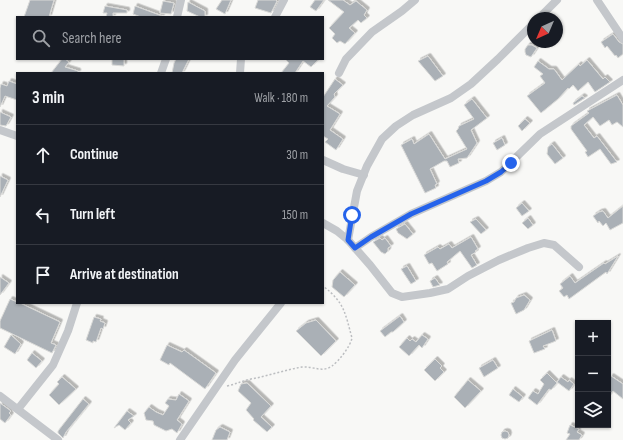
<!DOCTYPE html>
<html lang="en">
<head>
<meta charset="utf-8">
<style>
	:root { --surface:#171b24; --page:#20242c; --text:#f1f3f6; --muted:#9ea1a6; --line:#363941 }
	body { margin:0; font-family:"Sofia Sans Condensed",sans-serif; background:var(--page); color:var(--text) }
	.controls { position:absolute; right:12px; bottom:12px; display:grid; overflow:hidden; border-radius:0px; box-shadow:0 1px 3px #0004 }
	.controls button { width:36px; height:36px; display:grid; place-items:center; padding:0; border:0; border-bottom:1px solid var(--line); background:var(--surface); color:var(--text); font:20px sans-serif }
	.compass { position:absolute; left:527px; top:12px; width:36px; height:36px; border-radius:50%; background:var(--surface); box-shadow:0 1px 3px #0004; rotate:224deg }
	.stop { position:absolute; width:12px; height:12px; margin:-9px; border:3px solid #2563eb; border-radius:50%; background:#fff }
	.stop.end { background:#2563eb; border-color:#fff; box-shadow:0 1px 4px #0008 }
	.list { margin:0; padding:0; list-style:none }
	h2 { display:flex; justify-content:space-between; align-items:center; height:52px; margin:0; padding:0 16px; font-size:17px }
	h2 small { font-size:13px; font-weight:400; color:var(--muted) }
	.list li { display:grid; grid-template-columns:26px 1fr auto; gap:12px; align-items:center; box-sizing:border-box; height:60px; padding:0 16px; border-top:1px solid var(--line) }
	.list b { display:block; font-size:15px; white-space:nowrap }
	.list em { font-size:13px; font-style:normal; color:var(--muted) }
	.icon { flex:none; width:22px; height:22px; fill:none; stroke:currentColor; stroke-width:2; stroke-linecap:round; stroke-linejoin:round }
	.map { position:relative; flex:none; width:623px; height:440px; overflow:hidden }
	.search { position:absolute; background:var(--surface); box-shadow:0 1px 3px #0004; left:16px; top:16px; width:308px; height:44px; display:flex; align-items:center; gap:10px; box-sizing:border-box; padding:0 14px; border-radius:0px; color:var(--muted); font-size:15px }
	.panel { position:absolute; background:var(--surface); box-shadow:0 1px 3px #0004; left:16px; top:72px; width:308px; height:232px; border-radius:0px }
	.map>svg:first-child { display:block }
</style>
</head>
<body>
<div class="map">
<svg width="623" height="440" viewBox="0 0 623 440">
	<defs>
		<filter id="shadow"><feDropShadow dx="2.5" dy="-2.5" stdDeviation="0" flood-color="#0004"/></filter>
	</defs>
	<rect width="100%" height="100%" fill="#f8f8f6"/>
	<g fill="#aab0b6" stroke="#dadad8" filter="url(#shadow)">
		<polygon points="30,0 54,0 49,17 24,17"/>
		<polygon points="222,0 231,0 225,14 216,9"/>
		<polygon points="258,0 276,0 277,1 271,13 255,8"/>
		<polygon points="315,0 324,0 316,11 310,7"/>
		<polygon points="328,0 343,0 350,5 356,1 367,10 364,15 367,18 361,23 358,20 349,28 355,33 345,44 340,41 337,43 332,38 335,34 329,28 344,12"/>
		<polygon points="163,1 174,3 171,14 160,13"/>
		<polygon points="188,2 205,11 205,17 200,17 187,11"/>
		<polygon points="105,6 127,10 127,13 113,13 113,17 106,17 107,13 103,13"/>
		<polygon points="135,6 162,16 162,17 141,17 133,14"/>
		<polygon points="613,34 619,42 623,44 623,54 618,58 616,55 615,56 607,46 605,48 601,42"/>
		<polygon points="528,45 532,45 537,48 531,57 526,55 525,52 525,49"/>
		<polygon points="428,56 443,76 435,81 418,61"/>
		<polygon points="62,59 65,59 69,62 65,67 78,71 78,73 51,73"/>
		<polygon points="112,59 124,59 124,66 112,65"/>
		<polygon points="176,59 189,59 182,73 172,73 174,63"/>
		<polygon points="285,59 319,59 311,67 303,61 295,73 281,73 289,63"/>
		<polygon points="587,60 603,79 605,77 610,82 595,92 588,82 578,91 573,85 569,89 568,88 558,99 541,113 527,96 545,83 540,76 543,74 534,67 538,61 549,69 554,69 562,80 579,64 580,66"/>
		<polygon points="335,79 343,85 334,94 335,97 327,106 340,114 330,130 343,139 336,150 325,142 328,139 323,136 323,97"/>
		<polygon points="9,81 17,84 17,100 5,96 0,107 0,88 1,84 7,86"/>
		<polygon points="617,95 623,105 623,127 617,122 612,125 609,120 600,126 593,117 584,125 594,138 597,136 617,162 611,164 600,149 588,157 585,152 587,151 571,129 571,126 589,113 587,111"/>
		<polygon points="582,96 585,98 574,105 573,103"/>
		<polygon points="472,99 487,118 471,130 477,143 467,158 458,159 459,163 450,167 447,161 444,161 430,169 437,184 435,185 436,188 425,193 401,145 412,139 414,144 429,134 445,159 467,149 456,131 458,129 459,126 474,119 464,105"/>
		<polygon points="0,112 11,117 6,126 0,125"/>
		<polygon points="525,119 530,123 522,131 518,126"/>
		<polygon points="502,138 505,145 497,150 493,143"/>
		<polygon points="552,144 563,158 555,164 547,154 548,147"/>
		<polygon points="0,176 8,180 0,197"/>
		<polygon points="522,203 529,211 522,216 516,208"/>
		<polygon points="623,206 623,223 610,230 606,223 603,226 599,221 598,223 593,216 599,212 603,211 608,218"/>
		<polygon points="528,218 533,225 528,229 522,223"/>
		<polygon points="476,219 486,230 481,234 470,222"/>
		<polygon points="405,224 413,234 407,239 398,233 396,229"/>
		<polygon points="471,237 478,249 475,251 476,252 471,255 477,265 472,268 460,251 447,262 448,264 437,271 432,263 429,264 424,255 438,247 440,249 449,244 452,248"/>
		<polygon points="380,238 382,240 385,238 391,246 388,248 388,251 385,254 381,252 373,242"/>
		<polygon points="618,256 607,274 606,272 569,299 567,295 564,297 559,291 563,288 560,284 570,276 575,283 604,263 605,264"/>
		<polygon points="407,266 416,281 411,284 401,269"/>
		<polygon points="340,272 355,285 344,297 332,287 333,280"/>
		<polygon points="0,277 9,283 0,295"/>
		<polygon points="435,278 440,285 433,287 430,281"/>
		<polygon points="524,295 530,300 524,310 516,314 511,303 514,302 516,298"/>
		<polygon points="10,299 17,302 17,303 20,303 60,322 51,343 56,345 52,353 0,328 0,321"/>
		<polygon points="400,316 404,322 393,332 391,332 385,337 380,331"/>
		<polygon points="94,317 101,319 100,321 105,323 103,329 101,328 96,342 93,341 93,343 86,340"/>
		<polygon points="316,320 336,341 321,356 296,331 306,323"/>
		<polygon points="552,330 556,341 543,346 545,349 534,353 529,341"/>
		<polygon points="11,335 21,344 15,354 4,347"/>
		<polygon points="422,335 428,339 422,348 419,345 409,356 399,347 407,338 410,341 412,339 416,342"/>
		<polygon points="167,345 182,352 184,350 216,373 205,389 170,363 169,365 160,360"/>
		<polygon points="32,353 42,361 36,368 27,360"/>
		<polygon points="435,359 442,366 440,368 444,372 435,381 424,370"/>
		<polygon points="493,360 498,368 484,377 479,368"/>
		<polygon points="547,373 557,383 551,390 549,389 537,405 528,398 533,391 538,394 544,384 540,380"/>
		<polygon points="611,376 623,384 623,399 613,391 608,397 608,382"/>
		<polygon points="62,377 76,389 59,405 49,395 59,384 57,382"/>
		<polygon points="561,377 568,382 569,380 574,384 569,391 557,382"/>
		<polygon points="468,380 481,391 465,408 454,397"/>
		<polygon points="247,383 271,406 261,417 272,427 267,432 253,420 254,419 246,410 251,403 238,391 241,384"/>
		<polygon points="513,389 523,397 519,402 509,395"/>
		<polygon points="179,394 189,401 177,420 182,424 177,433 172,429 166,431 154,425 153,421 146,420 144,413 149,407 156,412 163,415 169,406 165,403 168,399 176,400"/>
		<polygon points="83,399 89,404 66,432 63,438 58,433 58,431"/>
		<polygon points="0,403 11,411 9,413 11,415 5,423 0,419"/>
		<polygon points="127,411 134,416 128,420 131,423 125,430 119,425 114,428"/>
		<polygon points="570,425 579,429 577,432 582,435 579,440 566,440 570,434 567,433"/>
		<polygon points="220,427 230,432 227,440 212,440 216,430"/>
		<circle cx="505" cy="435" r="4"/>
	</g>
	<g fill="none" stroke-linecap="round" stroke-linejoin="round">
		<path stroke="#bcbec1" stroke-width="1.5" stroke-dasharray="2 2" stroke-linecap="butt" d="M227 386C236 384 242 381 251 379 268 376 285 370 302 367 313 366 322 373 332 366 339 361 350 347 352 338 345 313 345 303 323 286"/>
		<g stroke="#c4c7cb" stroke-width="8">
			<polyline points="597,0 623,39"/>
			<polyline points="177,17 181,0"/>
			<polyline points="275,17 284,0"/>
			<polyline points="539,18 557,0"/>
			<polyline points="161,73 166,59"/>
			<polyline points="240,73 241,59"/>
			<polyline points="339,73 346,59 372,32 402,11 415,0"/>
			<polyline points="0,130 17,136"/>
			<polyline points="323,160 343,169 364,175"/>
			<polyline points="323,223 337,231 348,240 370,265 392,293 402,297 430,293 448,289 468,276 499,260 528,248 544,243 554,245 579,267"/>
			<polyline points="348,240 357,191 367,166 382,139 396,126 413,115 451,98 471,84 498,59 533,24"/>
			<polyline points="355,248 371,237 411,214 486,181 501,172 540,134 623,80"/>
			<polyline points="0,396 58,440"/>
			<polyline points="18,409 53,365 68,331 77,303"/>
			<polyline points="180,440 235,360 281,303"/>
		</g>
	</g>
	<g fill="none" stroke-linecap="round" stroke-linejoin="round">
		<polyline stroke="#2563eb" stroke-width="5" points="352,215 348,240 355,248 371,237 411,214 486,181 501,172 511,163"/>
	</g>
</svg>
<div class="controls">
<button>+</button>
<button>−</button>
<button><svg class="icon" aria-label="layers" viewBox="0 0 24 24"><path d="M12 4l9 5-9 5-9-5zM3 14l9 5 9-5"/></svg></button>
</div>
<svg class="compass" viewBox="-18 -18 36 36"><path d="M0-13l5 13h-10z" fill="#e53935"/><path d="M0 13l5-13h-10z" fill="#9ea1a6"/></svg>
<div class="stop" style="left:352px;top:215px"></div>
<div class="stop end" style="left:511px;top:163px"></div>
<div class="search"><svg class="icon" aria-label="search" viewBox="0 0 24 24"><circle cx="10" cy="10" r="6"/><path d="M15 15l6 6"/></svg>Search here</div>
<section class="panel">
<h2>3 min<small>Walk · 180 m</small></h2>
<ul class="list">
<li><svg class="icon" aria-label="ahead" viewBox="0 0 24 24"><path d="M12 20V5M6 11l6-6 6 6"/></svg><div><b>Continue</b></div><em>30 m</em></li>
<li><svg class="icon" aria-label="left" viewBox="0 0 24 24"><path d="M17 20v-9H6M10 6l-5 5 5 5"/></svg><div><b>Turn left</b></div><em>150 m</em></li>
<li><svg class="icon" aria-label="arrive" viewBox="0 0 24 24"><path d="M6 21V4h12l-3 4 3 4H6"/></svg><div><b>Arrive at destination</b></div></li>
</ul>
</section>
</div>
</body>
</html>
